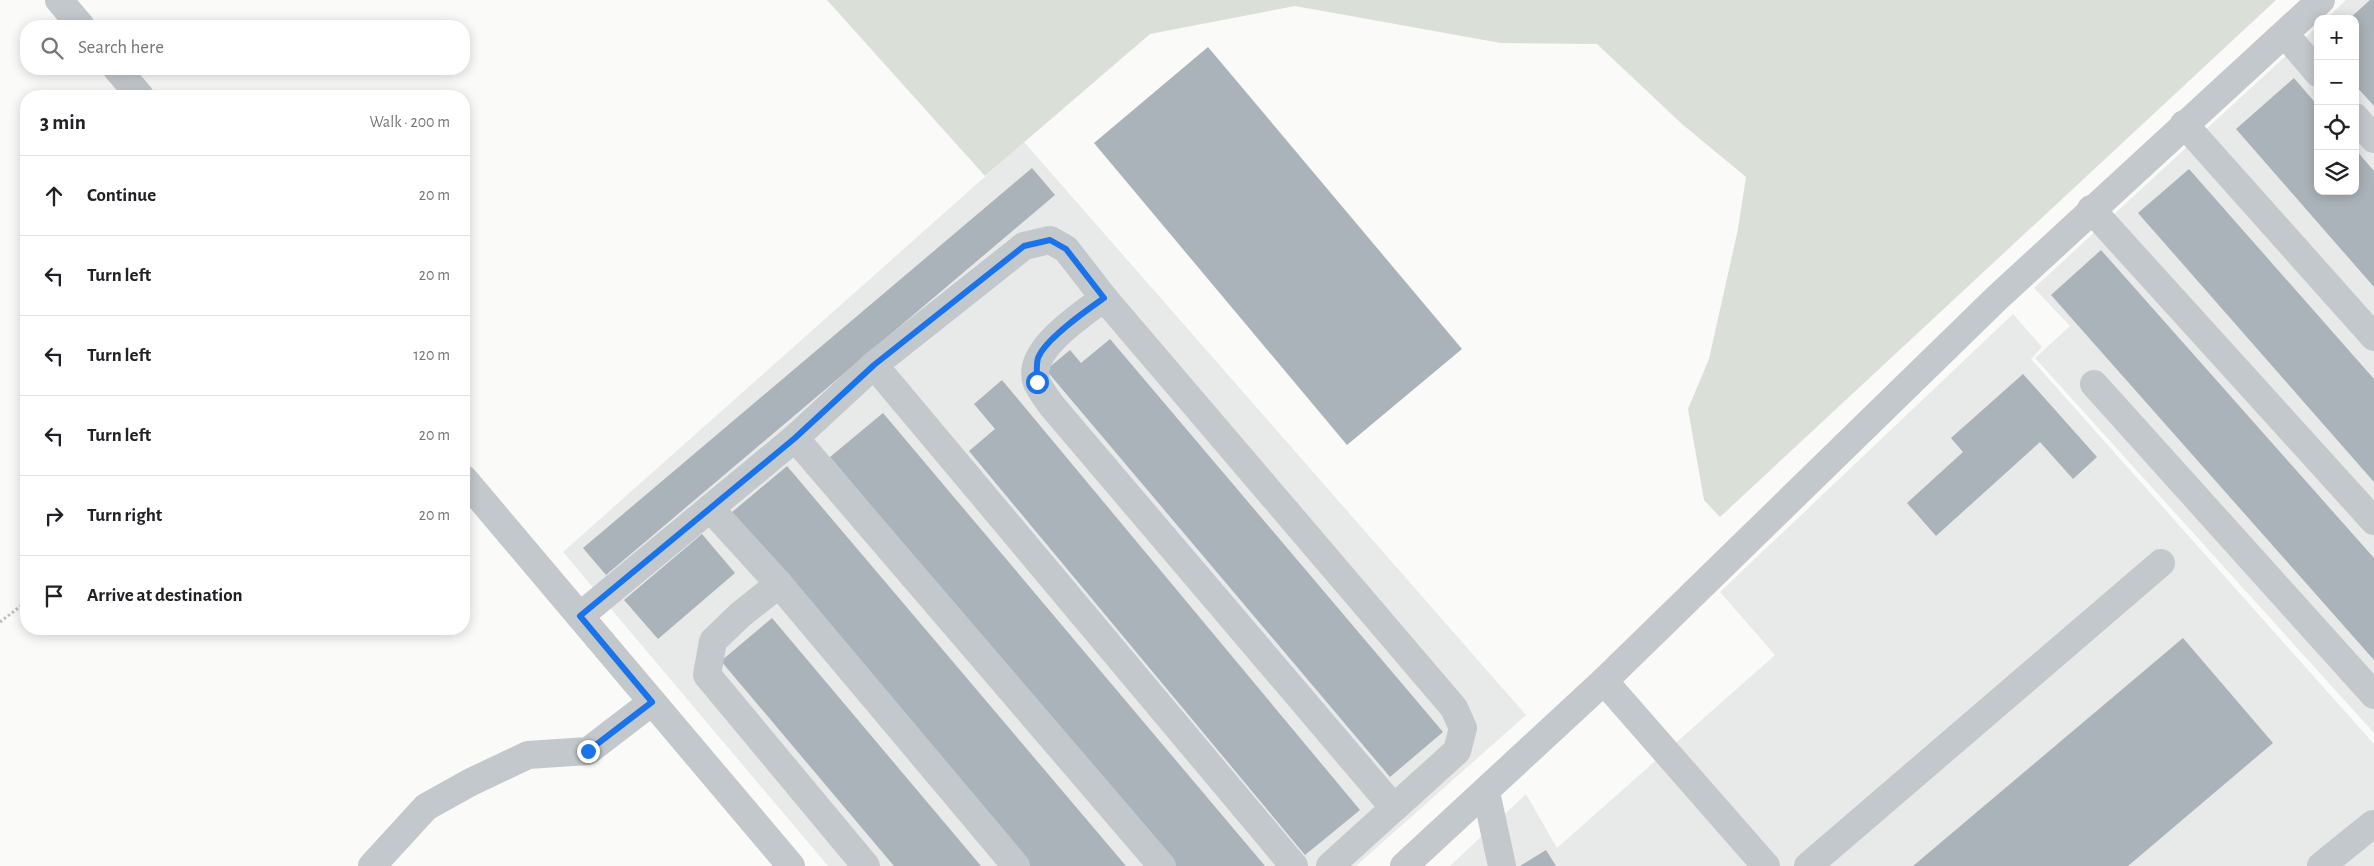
<!DOCTYPE html>
<html lang="en">
<head>
<meta charset="utf-8">
<style>
	:root { --surface:#fff; --page:#f6f6f6; --text:#202124; --muted:#757577; --line:#e0e0e0 }
	body { margin:0; font-family:"Alegreya Sans",sans-serif; background:var(--page); color:var(--text) }
	.controls { position:absolute; right:15px; top:15px; display:grid; overflow:hidden; border-radius:10px; box-shadow:0 2px 12px #0003 }
	.controls button { width:45px; height:45px; display:grid; place-items:center; padding:0; border:0; border-bottom:1px solid var(--line); background:var(--surface); color:var(--text); font:25px sans-serif }
	.stop { position:absolute; width:15px; height:15px; margin:-11px; border:4px solid #1a73e8; border-radius:50%; background:#fff }
	.stop.end { background:#1a73e8; border-color:#fff; box-shadow:0 1px 5px #0008 }
	.list { margin:0; padding:0; list-style:none }
	h2 { display:flex; justify-content:space-between; align-items:center; height:65px; margin:0; padding:0 20px; font-size:21px }
	h2 small { font-size:16px; font-weight:400; color:var(--muted) }
	.list li { display:grid; grid-template-columns:32px 1fr auto; gap:15px; align-items:center; box-sizing:border-box; height:80px; padding:0 20px; border-top:1px solid var(--line) }
	.list b { display:block; font-size:19px; white-space:nowrap }
	.list em { font-size:16px; font-style:normal; color:var(--muted) }
	.icon { flex:none; width:28px; height:28px; fill:none; stroke:currentColor; stroke-width:2; stroke-linecap:round; stroke-linejoin:round }
	.map { position:relative; flex:none; width:2374px; height:866px; overflow:hidden }
	.search { position:absolute; background:var(--surface); box-shadow:0 2px 12px #0003; left:20px; top:20px; width:450px; height:55px; display:flex; align-items:center; gap:12px; box-sizing:border-box; padding:0 18px; border-radius:20px; color:var(--muted); font-size:19px }
	.panel { position:absolute; background:var(--surface); box-shadow:0 2px 12px #0003; left:20px; top:90px; width:450px; height:545px; border-radius:20px }
	.map>svg:first-child { display:block }
</style>
</head>
<body>
<div class="map">
<svg width="2374" height="866" viewBox="0 0 2374 866">
	<rect width="100%" height="100%" fill="#fafaf8"/>
	<g fill="#e8e9e9">
		<polygon points="2346,0 2374,0 2374,733 2035,358 2070,326 2034,288 2318,26 2318,191 2355,191 2355,19 2326,19"/>
		<polygon points="1024,142 1526,715 1356,866 828,866 563,552"/>
		<polygon points="2013,314 2042,347 2031,359 2374,744 2374,866 1450,866 1526,794 1557,848 1775,655 1720,592"/>
	</g>
	<polygon fill="#dadfd7" points="827,0 2276,0 1720,517 1704,500 1688,409 1709,359 1738,229 1746,177 1682,124 1597,44 1501,43 1295,6 1150,34 985,176"/>
	<g fill="#aab3b9">
		<polygon points="2370,0 2374,0 2374,106 2355,85 2355,19 2349,19"/>
		<polygon points="1208,47 1462,349 1347,445 1094,143"/>
		<polygon points="2294,78 2318,106 2318,191 2355,191 2355,149 2374,171 2374,287 2236,129"/>
		<polygon points="1032,168 1055,195 606,575 583,548"/>
		<polygon points="2189,169 2374,379 2374,482 2138,213"/>
		<polygon points="2101,250 2374,558 2374,660 2051,295"/>
		<polygon points="1110,339 1443,732 1390,777 1046,370 1070,350 1081,363"/>
		<polygon points="2023,374 2097,457 2073,479 2040,442 1936,536 1907,503 1963,452 1951,438"/>
		<polygon points="1002,380 1360,810 1305,855 969,451 995,429 974,404"/>
		<polygon points="883,413 1265,866 1175,866 830,457"/>
		<polygon points="787,466 1126,866 1030,866 731,513"/>
		<polygon points="702,534 735,573 658,639 624,600"/>
		<polygon points="772,618 981,866 894,866 721,661"/>
		<polygon points="2183,638 2273,743 2128,866 1913,866"/>
		<polygon points="1546,850 1556,866 1520,866"/>
	</g>
	<g fill="none" stroke-linecap="round" stroke-linejoin="round">
		<polyline stroke="#bbbfc2" stroke-width="3" stroke-dasharray="2.5 2.5" stroke-linecap="butt" points="0,622 26,602"/>
		<g stroke="#c3c8cc" stroke-width="28">
			<polyline points="59,0 81,26"/>
			<polyline points="2285,34 2318,73"/>
			<polyline points="117,69 140,96"/>
			<polyline points="2355,117 2374,139"/>
			<polyline points="2184,124 2374,337"/>
			<polyline points="2091,209 2374,521"/>
			<polyline points="1104,298 1454,708 1463,728 1457,751 1394,808"/>
			<polyline points="874,365 1294,866"/>
			<polyline points="2094,384 2374,695"/>
			<polyline points="795,438 1162,866"/>
			<polyline points="464,479 791,866"/>
			<polyline points="710,508 779,584 1016,866"/>
			<polyline points="779,584 740,615 713,641 707,675 866,866"/>
			<path d="M580 616 795 438 874 365 1024 246 1050 240 1066 249 1104 298C1083 314 1024 351 1037 383 1041 391 1047 399 1052 406L1394 808 1330 866"/>
			<polyline points="1604,681 1766,866"/>
			<polyline points="1486,792 1502,866"/>
			<polyline points="372,866 426,807 471,782 528,755 588,751 652,702"/>
			<polyline points="1404,866 1604,681 1998,297 2321,0"/>
			<polyline points="1808,866 2161,563"/>
			<polyline points="2321,866 2373,824"/>
		</g>
	</g>
	<g fill="none" stroke-linecap="round" stroke-linejoin="round">
		<path stroke="#1a73e8" stroke-width="6" d="M588 751 652 702 580 616 795 438 874 365 1024 246 1050 240 1066 249 1104 298C1087 310 1045 339 1038 358 1036 365 1037 375 1037 382"/>
	</g>
</svg>
<div class="controls">
<button>+</button>
<button>−</button>
<button><svg class="icon" aria-label="locate" viewBox="0 0 24 24"><circle cx="12" cy="12" r="6"/><path d="M12 2v4M12 18v4M2 12h4M18 12h4"/></svg></button>
<button><svg class="icon" aria-label="layers" viewBox="0 0 24 24"><path d="M12 4l9 5-9 5-9-5zM3 14l9 5 9-5"/></svg></button>
</div>
<div class="stop" style="left:1037px;top:382px"></div>
<div class="stop end" style="left:588px;top:751px"></div>
<div class="search"><svg class="icon" aria-label="search" viewBox="0 0 24 24"><circle cx="10" cy="10" r="6"/><path d="M15 15l6 6"/></svg>Search here</div>
<section class="panel">
<h2>3 min<small>Walk · 200 m</small></h2>
<ul class="list">
<li><svg class="icon" aria-label="ahead" viewBox="0 0 24 24"><path d="M12 20V5M6 11l6-6 6 6"/></svg><div><b>Continue</b></div><em>20 m</em></li>
<li><svg class="icon" aria-label="left" viewBox="0 0 24 24"><path d="M17 20v-9H6M10 6l-5 5 5 5"/></svg><div><b>Turn left</b></div><em>20 m</em></li>
<li><svg class="icon" aria-label="left" viewBox="0 0 24 24"><path d="M17 20v-9H6M10 6l-5 5 5 5"/></svg><div><b>Turn left</b></div><em>120 m</em></li>
<li><svg class="icon" aria-label="left" viewBox="0 0 24 24"><path d="M17 20v-9H6M10 6l-5 5 5 5"/></svg><div><b>Turn left</b></div><em>20 m</em></li>
<li><svg class="icon" aria-label="right" viewBox="0 0 24 24"><path d="M7 20v-9h11M14 6l5 5-5 5"/></svg><div><b>Turn right</b></div><em>20 m</em></li>
<li><svg class="icon" aria-label="arrive" viewBox="0 0 24 24"><path d="M6 21V4h12l-3 4 3 4H6"/></svg><div><b>Arrive at destination</b></div></li>
</ul>
</section>
</div>
</body>
</html>
